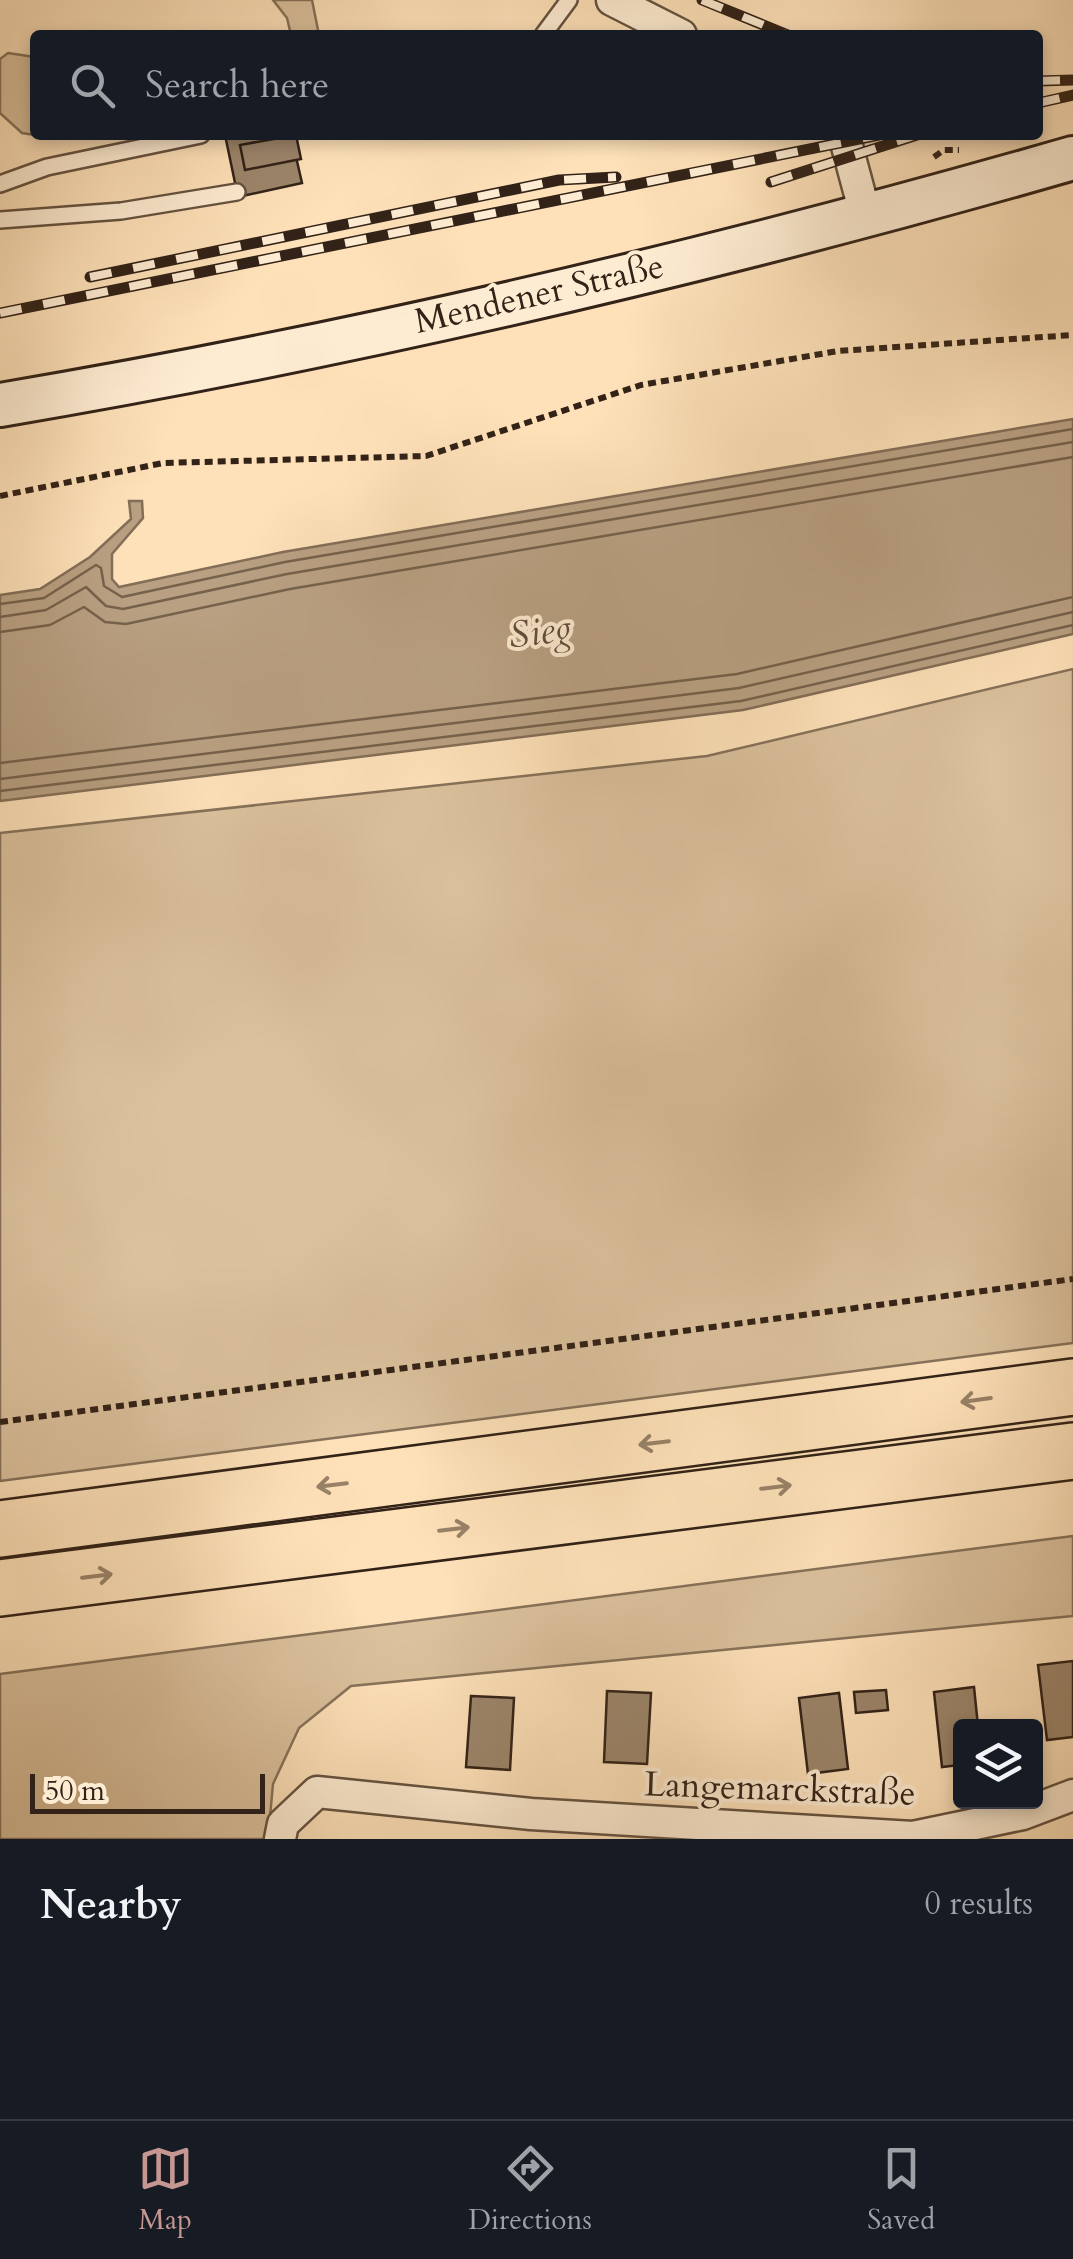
<!DOCTYPE html>
<html lang="en">
<head>
<meta charset="utf-8">
<style>
	:root { --surface:#171b24; --page:#20242c; --text:#f1f3f6; --muted:#9ea1a6; --line:#363941; --accent:#c59692 }
	body { margin:0; font-family:Cardo,serif; background:var(--page); color:var(--text) }
	.controls { position:absolute; right:30px; bottom:30px; display:grid; overflow:hidden; border-radius:10px; box-shadow:0 5px 15px #0003 }
	.controls button { width:90px; height:90px; display:grid; place-items:center; padding:0; border:0; border-bottom:2px solid var(--line); background:var(--surface); color:var(--text); font:50px sans-serif }
	.scale { position:absolute; left:30px; bottom:25px; width:235px; box-sizing:border-box; padding-left:10px; border:5px solid #322217; border-top:0; font-size:28px; line-height:35px; white-space:nowrap; color:#322217; -webkit-text-stroke:8px #feecd2; paint-order:stroke }
	.list { margin:0; padding:0; list-style:none }
	h2 { display:flex; justify-content:space-between; align-items:center; height:130px; margin:0; padding:0 40px; font-size:42px }
	h2 small { font-size:32px; font-weight:400; color:var(--muted) }
	.icon { flex:none; width:55px; height:55px; fill:none; stroke:currentColor; stroke-width:2; stroke-linecap:round; stroke-linejoin:round }
	.map { position:relative; flex:none; width:1073px; height:1839px; overflow:hidden }
	.search { position:absolute; background:var(--surface); box-shadow:0 5px 15px #0003; left:30px; right:30px; top:30px; height:110px; display:flex; align-items:center; gap:25px; box-sizing:border-box; padding:0 35px; border-radius:10px; color:var(--muted); font-size:38px }
	.sheet { height:280px; background:var(--surface) }
	nav { display:flex; justify-content:space-around; align-items:center; box-sizing:border-box; height:140px; border-top:2px solid var(--line); background:var(--surface); font-size:28px; color:var(--muted) }
	nav a { display:grid; justify-items:center; gap:5px }
	nav .on { color:var(--accent) }
	.map>svg:first-child { display:block }
</style>
</head>
<body>
<div class="map">
<svg width="1073" height="1839" viewBox="0 0 1073 1839">
	<rect width="100%" height="100%" fill="#fee1b9"/>
	<filter id="stains"><feTurbulence type="fractalNoise" baseFrequency=".002" numOctaves="4"/><feColorMatrix values="0 0 0 0 .2 0 0 0 0 .09 0 0 0 0 .02 0 0 0 .5 -.17"/></filter>
	<radialGradient id="worn" r=".72"><stop offset=".6" stop-color="#630" stop-opacity="0"/><stop offset="1" stop-color="#630" stop-opacity=".3"/></radialGradient>
	<g fill="#dbc19d" stroke="#86725a" stroke-width="2.5">
		<polygon points="273,0 312,0 319,35 291,35 287,18"/>
		<polygon points="8,53 35,57 35,135 22,133 0,113 0,59"/>
		<polygon points="1073,669 1073,1343 0,1481 0,833 707,756"/>
		<polygon points="1073,1536 1073,1616 351,1686 299,1728 273,1784 268,1839 0,1839 0,1674"/>
	</g>
	<polygon fill="#b9a082" stroke="#836e57" stroke-width="2.5" points="1073,419 1073,634 743,710 0,801 0,595 40,589 90,557 131,519 129,501 142,501 143,518 112,554 112,579 119,587 283,552"/>
	<g fill="none" stroke-linecap="round" stroke-linejoin="round">
		<g stroke="#76614c" stroke-width="2.5">
			<polyline points="0,604 44,598 96,565 101,568 104,586 122,597 285,562 1073,429"/>
			<polyline points="0,617 46,610 86,587 106,606 123,609 287,574 1073,442"/>
			<polyline points="0,632 50,625 84,607 105,622 126,624 290,589 1073,457"/>
			<polyline points="0,763 737,674 1073,597"/>
			<polyline points="0,779 739,688 1073,612"/>
			<polyline points="0,791 741,701 1073,625"/>
		</g>
	</g>
	<g fill="#9c856b" stroke="#322217" stroke-width="2.5">
		<polygon points="225,135 291,135 302,183 238,197"/>
		<polygon points="296,135 301,159 245,170 240,145"/>
		<polygon points="1073,1661 1073,1737 1047,1740 1038,1665"/>
		<polygon points="974,1687 978,1726 960,1726 960,1765 942,1767 934,1692"/>
		<polygon points="886,1690 888,1710 856,1713 854,1692"/>
		<polygon points="607,1691 651,1693 647,1764 604,1762"/>
		<polygon points="839,1693 848,1769 808,1774 799,1698"/>
		<polygon points="471,1696 514,1698 510,1770 466,1767"/>
	</g>
	<g fill="none" stroke-linecap="round" stroke-linejoin="round">
		<g stroke="#655240" stroke-width="20">
			<g id="lane">
				<polyline points="543,35 569,0"/>
				<polyline points="0,184 47,167 201,135"/>
				<polyline points="0,220 121,211 237,192"/>
			</g>
		</g>
		<g stroke="#655240" stroke-width="35">
			<g id="street">
				<polyline points="612,0 681,35"/>
				<polyline points="844,135 866,217"/>
				<polyline points="280,1839 283,1824 317,1792 531,1814 913,1837 1023,1814 1073,1795"/>
			</g>
		</g>
		<g stroke="#322217" stroke-width="48">
			<path id="secondary" d="M0 405C362 344 721 259 1073 158"/>
		</g>
		<g stroke="#322217" stroke-width="60">
			<g id="highway">
				<polyline points="0,1529 1073,1387"/>
				<polyline points="0,1588 1073,1451"/>
			</g>
		</g>
		<g stroke="#322217" stroke-width="6" stroke-dasharray="8 5" stroke-linecap="butt">
			<polyline points="934,157 944,150 959,150"/>
			<polyline points="0,496 163,463 426,456 641,385 838,351 1073,335"/>
			<polyline points="0,1422 1073,1279"/>
		</g>
		<use href="#lane" stroke="#feecd2" stroke-width="15"/>
		<use href="#street" stroke="#feecd2" stroke-width="30"/>
		<use href="#secondary" stroke="#feecd2" stroke-width="42"/>
		<use href="#highway" stroke="#fee1b9" stroke-width="55"/>
		<g stroke="#322217" stroke-width="11">
			<g id="rail">
				<polyline points="702,0 788,35"/>
				<polyline points="1038,81 1073,80"/>
				<polyline points="1038,103 1073,95"/>
				<polyline points="771,182 917,135"/>
				<polyline points="90,277 559,180 616,177"/>
				<polyline points="0,313 879,135"/>
			</g>
		</g>
		<use href="#rail" stroke="#feecd2" stroke-width="8" stroke-dasharray="22" stroke-linecap="butt"/>
	</g>
	<defs><path id="oneway-shaft" d="M-6 0H5M1.5-3L5.5 0L1.5 3" fill="none" stroke-width="1.6" stroke-linecap="round" stroke-linejoin="round" transform="scale(2.5)"/></defs>
	<g stroke="#988268">
		<use href="#oneway-shaft" transform="translate(976 1400) rotate(172)"/>
		<use href="#oneway-shaft" transform="translate(654 1443) rotate(173)"/>
		<use href="#oneway-shaft" transform="translate(332 1485) rotate(173)"/>
		<use href="#oneway-shaft" transform="translate(776 1487) rotate(-7)"/>
		<use href="#oneway-shaft" transform="translate(454 1529) rotate(-7)"/>
		<use href="#oneway-shaft" transform="translate(97 1576) rotate(-7)"/>
	</g>
	<g text-anchor="middle" dominant-baseline="central" stroke-width="8" stroke-linejoin="round" paint-order="stroke">
		<g font-size="35" fill="#322217" stroke="#feecd2">
			<text transform="translate(539 294) rotate(-13)">Mendener Straße</text>
			<text transform="translate(780 1789) rotate(2)">Langemarckstraße</text>
		</g>
		<g font-size="38" font-style="italic" fill="#614e3c" stroke="#feecd2">
			<text transform="translate(540 632) rotate(-8)">Sieg</text>
		</g>
	</g>
	<rect width="100%" height="100%" filter="url(#stains)"/>
	<rect width="100%" height="100%" fill="url(#worn)"/>
</svg>
<div class="controls">
<button><svg class="icon" aria-label="layers" viewBox="0 0 24 24"><path d="M12 4l9 5-9 5-9-5zM3 14l9 5 9-5"/></svg></button>
</div>
<div class="scale">50 m</div>
<div class="search"><svg class="icon" aria-label="search" viewBox="0 0 24 24"><circle cx="10" cy="10" r="6"/><path d="M15 15l6 6"/></svg>Search here</div>
</div>
<section class="sheet">
<h2>Nearby<small>0 results</small></h2>
<ul class="list">
</ul>
</section>
<nav>
<a class="on"><svg class="icon" aria-label="map" viewBox="0 0 24 24"><path d="M3 6l6-2 6 2 6-2v14l-6 2-6-2-6 2zM9 4v14M15 6v14"/></svg>Map</a>
<a><svg class="icon" aria-label="directions" viewBox="0 0 24 24"><path d="M12 3l9 9-9 9-9-9zM9 14v-3h6M13 9l2 2-2 2"/></svg>Directions</a>
<a><svg class="icon" aria-label="saved" viewBox="0 0 24 24"><path d="M7 4h10v16l-5-4-5 4z"/></svg>Saved</a>
</nav>
</body>
</html>
